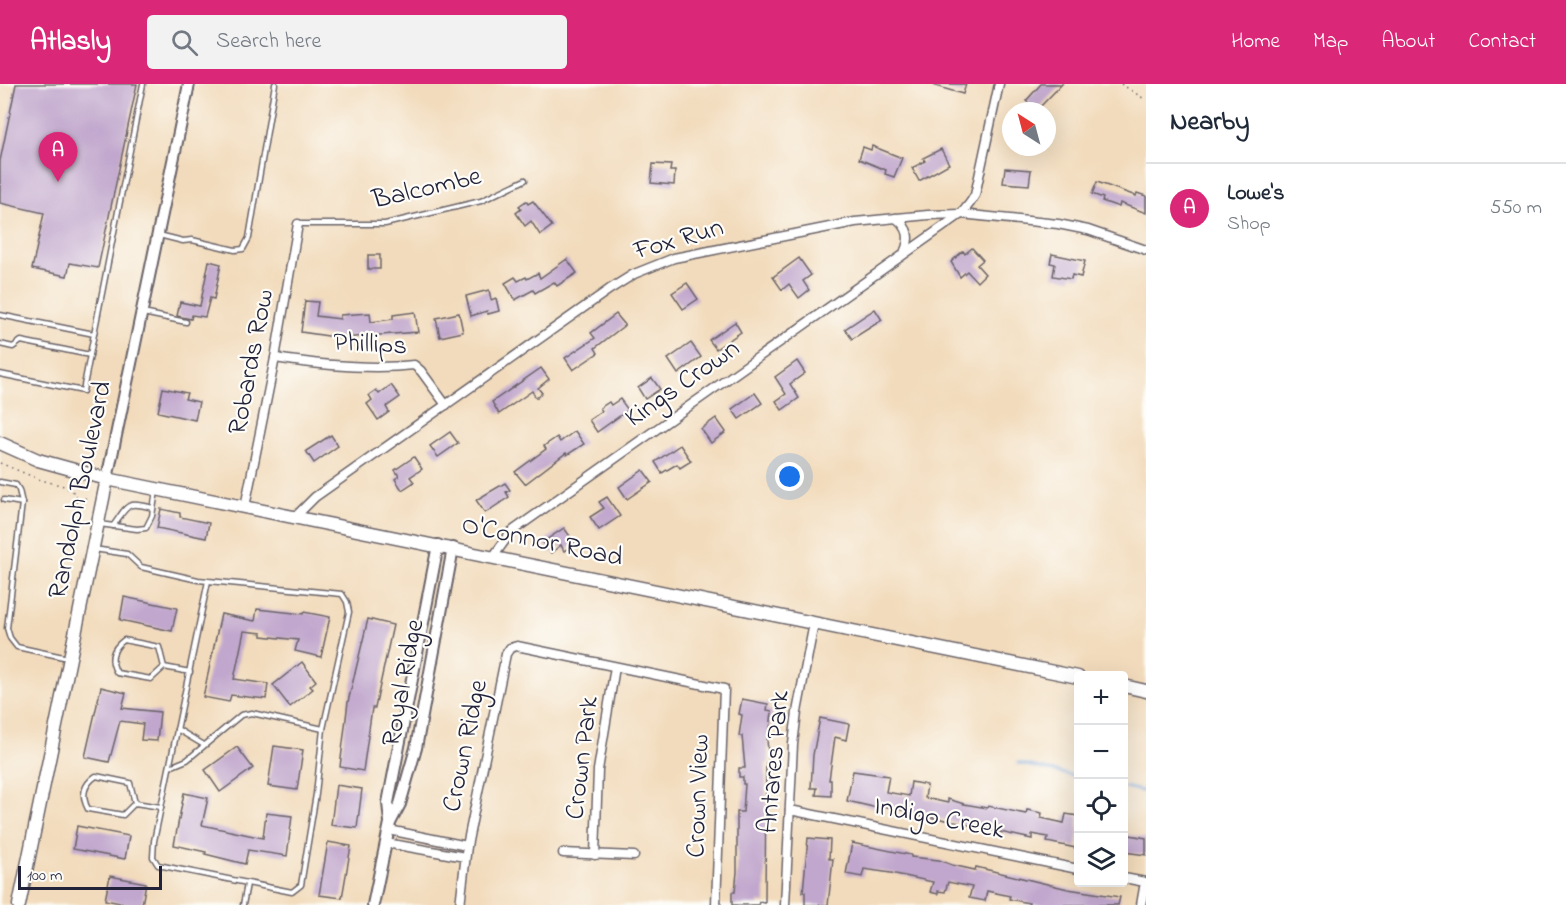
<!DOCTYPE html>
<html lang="en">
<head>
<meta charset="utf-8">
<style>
	:root { --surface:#fff; --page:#f2f2f3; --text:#1f2937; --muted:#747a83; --line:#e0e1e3; --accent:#db2777 }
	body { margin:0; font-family:"Indie Flower",sans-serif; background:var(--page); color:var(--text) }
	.controls { position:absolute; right:18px; bottom:18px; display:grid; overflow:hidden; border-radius:6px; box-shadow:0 6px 24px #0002 }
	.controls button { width:54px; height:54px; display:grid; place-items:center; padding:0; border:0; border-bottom:2px solid var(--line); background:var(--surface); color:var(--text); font:30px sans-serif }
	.compass { position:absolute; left:1002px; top:18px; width:54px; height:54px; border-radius:50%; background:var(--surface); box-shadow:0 6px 24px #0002; rotate:324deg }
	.scale { position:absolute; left:18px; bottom:15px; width:144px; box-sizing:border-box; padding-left:6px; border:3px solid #22223b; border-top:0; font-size:16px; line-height:21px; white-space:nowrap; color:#22223b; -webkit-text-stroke:4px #fdfcf7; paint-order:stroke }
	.you { position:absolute; left:790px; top:393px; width:21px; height:21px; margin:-15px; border:4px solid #fff; border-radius:50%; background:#1a73e8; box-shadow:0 0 0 9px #1a73e833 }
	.badge { display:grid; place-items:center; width:39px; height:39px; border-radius:50%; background:var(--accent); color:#fff; font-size:20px; font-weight:700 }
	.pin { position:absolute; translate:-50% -50px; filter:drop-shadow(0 2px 3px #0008) }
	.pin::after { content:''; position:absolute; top:32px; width:21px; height:18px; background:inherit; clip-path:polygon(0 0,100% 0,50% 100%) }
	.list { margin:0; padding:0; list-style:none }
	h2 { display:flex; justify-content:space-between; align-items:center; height:78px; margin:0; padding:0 24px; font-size:26px }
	h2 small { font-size:20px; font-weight:400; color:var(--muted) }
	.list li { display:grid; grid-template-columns:39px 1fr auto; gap:18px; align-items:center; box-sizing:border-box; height:90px; padding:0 24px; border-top:2px solid var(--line) }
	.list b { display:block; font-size:22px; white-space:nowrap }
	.list p { margin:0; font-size:20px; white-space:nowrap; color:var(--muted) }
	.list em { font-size:20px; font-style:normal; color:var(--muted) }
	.icon { flex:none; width:33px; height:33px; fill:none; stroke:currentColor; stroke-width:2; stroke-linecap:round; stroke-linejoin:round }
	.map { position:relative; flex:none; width:1146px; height:821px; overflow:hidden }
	header { display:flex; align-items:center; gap:36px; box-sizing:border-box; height:84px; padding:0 30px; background:var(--accent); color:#fff }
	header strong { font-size:28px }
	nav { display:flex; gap:33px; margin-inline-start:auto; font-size:21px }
	.search { width:420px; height:54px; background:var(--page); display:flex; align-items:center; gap:15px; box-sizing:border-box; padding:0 21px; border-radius:6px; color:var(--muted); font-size:22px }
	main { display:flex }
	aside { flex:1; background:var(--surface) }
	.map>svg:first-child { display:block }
</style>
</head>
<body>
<header>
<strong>Atlasly</strong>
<div class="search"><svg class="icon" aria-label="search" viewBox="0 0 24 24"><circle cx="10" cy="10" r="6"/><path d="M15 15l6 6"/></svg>Search here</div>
<nav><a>Home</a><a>Map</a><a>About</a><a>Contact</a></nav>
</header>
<main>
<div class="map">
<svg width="1146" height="821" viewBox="0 0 1146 821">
	<rect width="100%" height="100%" fill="#fdfcf7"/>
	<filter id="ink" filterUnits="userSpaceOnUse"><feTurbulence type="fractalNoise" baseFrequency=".0167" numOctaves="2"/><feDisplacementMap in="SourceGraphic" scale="12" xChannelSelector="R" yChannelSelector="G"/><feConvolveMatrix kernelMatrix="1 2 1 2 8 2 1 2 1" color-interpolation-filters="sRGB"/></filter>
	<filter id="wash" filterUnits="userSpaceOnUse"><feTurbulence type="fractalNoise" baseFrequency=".008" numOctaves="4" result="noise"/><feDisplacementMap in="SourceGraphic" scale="24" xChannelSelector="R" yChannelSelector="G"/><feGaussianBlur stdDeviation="1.35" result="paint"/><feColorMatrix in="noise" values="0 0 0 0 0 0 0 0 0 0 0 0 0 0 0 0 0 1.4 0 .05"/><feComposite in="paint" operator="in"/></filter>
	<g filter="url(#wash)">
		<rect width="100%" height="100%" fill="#f2dbbc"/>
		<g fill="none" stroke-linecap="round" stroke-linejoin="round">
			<g stroke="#6a9cd5" stroke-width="3">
				<polyline points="1018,679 1078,693"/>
				<polyline points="1124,703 1146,708"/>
			</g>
		</g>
		<g id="blocks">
			<g fill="#c1a7cd">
				<polygon points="16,0 137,0 98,184 70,179 67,192 32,185 44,129 0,119 0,77"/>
				<polygon points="935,0 966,0 963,10 935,2"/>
				<polygon points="1041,0 1062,0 1037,26 1026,17"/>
				<polygon points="872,62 902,74 894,93 885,90 886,86 859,75 863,63 871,66"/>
				<polygon points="941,65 949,80 919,97 912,84 925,77 923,74"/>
				<polygon points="653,80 671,81 670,87 675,87 674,101 651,99"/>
				<polygon points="1005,84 1031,86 1029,101 1003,99"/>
				<polygon points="1097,98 1136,112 1137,109 1146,112 1146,129 1120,119 1119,123 1102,117 1103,114 1092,110"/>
				<polygon points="526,117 528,120 533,117 552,142 540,151 531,137 525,142 516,129 521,125 519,122"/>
				<polygon points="972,164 983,176 977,181 985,190 977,198 967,187 960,193 951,178 963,167 965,170"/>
				<polygon points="1052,170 1085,177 1081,193 1072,191 1071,195 1053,192 1055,180 1050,179"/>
				<rect x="368" y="171" width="12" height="14"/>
				<polygon points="799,174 811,191 803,197 809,206 799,214 789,200 782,206 773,193"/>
				<polygon points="567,175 577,189 557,202 554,198 535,209 533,206 515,216 505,199 515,193 518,197 526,193 527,195 538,189 540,194"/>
				<polygon points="209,177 221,180 214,215 210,214 205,233 192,231 191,235 177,232 180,218 200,222"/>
				<polygon points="687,199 698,215 683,225 672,209"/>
				<polygon points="489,206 491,216 496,214 499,227 488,230 487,227 471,232 466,212"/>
				<polygon points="305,217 318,218 316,232 340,235 340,231 370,229 371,238 393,235 393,231 415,228 418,248 342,254 301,248"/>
				<polygon points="875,225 882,236 852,255 845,245"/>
				<polygon points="459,229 463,248 440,253 436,234"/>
				<polygon points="616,230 625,241 595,264 598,269 573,286 565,274 595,254 591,249"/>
				<polygon points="735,238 741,248 716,265 709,256"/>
				<polygon points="691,259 701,273 678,290 668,275"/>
				<polygon points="797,277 805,289 790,300 799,314 782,326 776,317 786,310 775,293"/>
				<polygon points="541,284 549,295 538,304 542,309 536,314 532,307 499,330 492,318"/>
				<polygon points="652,294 660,305 645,315 638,304"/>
				<polygon points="391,301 400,313 386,323 389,328 378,336 367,320 372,316 369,311 376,306 379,310"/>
				<polygon points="163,304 187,309 185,315 199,318 195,336 158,328"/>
				<polygon points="755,309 762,319 739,335 732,325"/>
				<polygon points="620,315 628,326 597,348 589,336 602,327 600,324 609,318 611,321"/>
				<polygon points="716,334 726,348 711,359 701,345"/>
				<polygon points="575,347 584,360 567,371 566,369 525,400 515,388 546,365 544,362 557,353 560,358"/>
				<polygon points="450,348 458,359 438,373 430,362"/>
				<polygon points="331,351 338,362 314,379 306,367"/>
				<polygon points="680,361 691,377 680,384 677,380 662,389 655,378"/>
				<polygon points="414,373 422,385 410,393 414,398 402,406 395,395 399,392 395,386"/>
				<polygon points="643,386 652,398 627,415 619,403"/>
				<polygon points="505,399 510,406 506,408 509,413 485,429 476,416"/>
				<polygon points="607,413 620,432 599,446 590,433 604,424 599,418"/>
				<polygon points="161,425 180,429 180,433 209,439 206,454 157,444"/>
				<polygon points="564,444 575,459 564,467 561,461 551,469 543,458"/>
				<polygon points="124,513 177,524 172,547 120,536"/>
				<polygon points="257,525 303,530 304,528 330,533 321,573 295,567 298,556 262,552 262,549 244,547 234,595 268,600 266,615 231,611 229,618 203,613 221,530 255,537"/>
				<polygon points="368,535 393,541 375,624 372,624 363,687 340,683 348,618"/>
				<polygon points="302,578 316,597 310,602 313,605 290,623 273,601"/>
				<polygon points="101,603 126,609 122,624 160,628 157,657 141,656 143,640 120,637 109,678 85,673"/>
				<polygon points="742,615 768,620 767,626 772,627 769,655 767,655 769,679 766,679 765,819 759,818 758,821 732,821 732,808 735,808 737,788 737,728 743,728 745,700 743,700 743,693 739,693 739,684 745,684 742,652 739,652 742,631 739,630"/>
				<polygon points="820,634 849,640 846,656 835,653 829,696 831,696 831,712 816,711 817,704 811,704 813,671"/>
				<polygon points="274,662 303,666 297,706 268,702"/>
				<polygon points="237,663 253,684 220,708 205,686"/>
				<polygon points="853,687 889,692 886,708 909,712 911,698 927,701 925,714 948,719 948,715 964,720 987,724 988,722 1026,730 1027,726 1042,729 1041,734 1064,739 1066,730 1078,732 1078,750 1076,764 1047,758 1048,753 1032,750 1032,755 941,735 912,731 912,728 883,722 882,725 847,717"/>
				<polygon points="336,701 362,705 357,744 331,741"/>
				<polygon points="184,709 208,714 202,741 235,748 263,754 266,729 292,732 287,772 248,766 245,780 205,770 206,768 174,761"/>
				<polygon points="77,742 129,752 125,775 73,765"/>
				<polygon points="1124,750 1146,754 1146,771 1124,768"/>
				<polygon points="808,754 830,756 829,775 833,775 828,821 805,821 805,808 803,808"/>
				<polygon points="328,758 351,762 342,814 319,811"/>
				<polygon points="852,759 911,771 911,773 939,776 952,781 975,786 976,783 1068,805 1120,813 1118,821 1028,821 1029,819 1009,815 1010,812 987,807 985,817 969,814 972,803 948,798 945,808 938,807 938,810 930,808 933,798 891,789 864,785 862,793 846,790"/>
				<polygon points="110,792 146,799 142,821 130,821 105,816"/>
			</g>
		</g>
	</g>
	<g filter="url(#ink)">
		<use href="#blocks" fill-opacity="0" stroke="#6b6368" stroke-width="1.5"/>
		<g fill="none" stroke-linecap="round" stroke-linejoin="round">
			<g stroke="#6b6368" stroke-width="7">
				<g id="service">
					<polyline points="299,140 385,140 481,117 525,96"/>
					<polyline points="159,151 183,157 192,156 235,166 243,165 249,154 275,0"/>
					<polyline points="143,229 186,238"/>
					<polyline points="0,231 94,250 143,0"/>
					<polyline points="0,260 13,263 21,257 90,271"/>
					<polyline points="0,290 83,307 94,250"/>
					<polyline points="0,398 16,401 19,406 22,419"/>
					<polyline points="4,416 22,419 7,544 10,554 17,563 68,574"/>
					<polyline points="99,440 137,445 146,444 152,432 156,407"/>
					<path d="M113 442C129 420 126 417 153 424"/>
					<polyline points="94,465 127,470 141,483 198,496 342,510 347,518 349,528 323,645 316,710 301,801 292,808 158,781 153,773 154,757 208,497"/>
					<path d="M164 583 159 563 124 556C112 565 109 576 117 589L151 595 164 583 190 588"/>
					<polyline points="177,645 204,661"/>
					<polyline points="170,683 187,676 241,631 252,629 323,645"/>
					<path d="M135 719 130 699 96 692C83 701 81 712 88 725L123 731 135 719 161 723"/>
					<polyline points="243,821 247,800"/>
				</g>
			</g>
			<g stroke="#6b6368" stroke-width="11">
				<g id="minor">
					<path d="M896 134C909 144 911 154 904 169"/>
					<path d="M275 274C320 281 368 286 414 281L421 287 446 321"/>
					<polyline points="245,423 275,274 298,140"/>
					<polyline points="295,433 315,413 610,205 634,190 674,174 855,138 928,131 961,130 1058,140 1088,146 1146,166"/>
					<polyline points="493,473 511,448 961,130 970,119 975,111 999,0"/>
					<polyline points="790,726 1078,785"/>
					<polyline points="389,746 467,762"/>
					<polyline points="386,759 465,773"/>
					<polyline points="563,769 634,772"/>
					<polyline points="595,771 598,686 615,583"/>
					<polyline points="1124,794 1145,798 1141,821"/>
					<polyline points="460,821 467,762 506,570 510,564 517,562 724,605 716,821"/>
					<polyline points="785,821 793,660 797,628 814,539"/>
				</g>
			</g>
			<g stroke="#6b6368" stroke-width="14">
				<g id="tertiary">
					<polyline points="107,395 189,0"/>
					<polyline points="390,738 388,719 438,461"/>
					<polyline points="373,821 390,739 400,720 416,664 453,464"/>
				</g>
			</g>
			<g stroke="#6b6368" stroke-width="15">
				<g id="secondary">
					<polyline points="0,359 38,376 107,395 1078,593"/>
					<polyline points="1124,602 1146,607"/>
					<polyline points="19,821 107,395"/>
				</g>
			</g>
			<g stroke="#6b6368" stroke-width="1.5" stroke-dasharray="1.5 4.5" stroke-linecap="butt">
				<polyline points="1121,0 1146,16"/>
				<polyline points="0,379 41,396 64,402 75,409 77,414 73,438"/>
				<polyline points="79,417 86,414"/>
			</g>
			<use href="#service" stroke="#fff" stroke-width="4"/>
			<use href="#minor" stroke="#fff" stroke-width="8"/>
			<use href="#tertiary" stroke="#fff" stroke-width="10"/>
			<use href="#secondary" stroke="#fff" stroke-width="12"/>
		</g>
	</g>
	<g text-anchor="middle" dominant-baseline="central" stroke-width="4.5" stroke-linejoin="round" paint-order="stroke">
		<g font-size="27" fill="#22223b" stroke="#fdfcf7">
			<text transform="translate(427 105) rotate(-13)">Balcombe</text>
			<text transform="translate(679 156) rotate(-16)">Fox Run</text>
			<text transform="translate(370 261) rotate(3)">Phillips</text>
			<text transform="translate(252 278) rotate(-79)">Robards Row</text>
			<text transform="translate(683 300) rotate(-35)">Kings Crown</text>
			<text transform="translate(81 406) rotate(-78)">Randolph Boulevard</text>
			<text transform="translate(542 458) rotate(12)">O'Connor Road</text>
			<text transform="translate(404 599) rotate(-79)">Royal Ridge</text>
			<text transform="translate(466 662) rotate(-78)">Crown Ridge</text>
			<text transform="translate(583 674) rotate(-83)">Crown Park</text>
			<text transform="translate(775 678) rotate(-85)">Antares Park</text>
			<text transform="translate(699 712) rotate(-88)">Crown View</text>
			<text transform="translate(939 735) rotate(11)">Indigo Creek</text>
		</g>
	</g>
</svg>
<div class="controls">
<button>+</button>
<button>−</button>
<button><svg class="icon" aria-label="locate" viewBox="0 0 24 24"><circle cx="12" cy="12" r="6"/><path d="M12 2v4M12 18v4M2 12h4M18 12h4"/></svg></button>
<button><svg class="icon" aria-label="layers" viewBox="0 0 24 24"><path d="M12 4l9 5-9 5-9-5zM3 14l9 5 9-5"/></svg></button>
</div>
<svg class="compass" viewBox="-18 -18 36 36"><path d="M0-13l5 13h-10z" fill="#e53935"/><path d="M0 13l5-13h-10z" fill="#747a83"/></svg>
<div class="scale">100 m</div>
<div class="you"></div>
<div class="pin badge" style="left:58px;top:98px">A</div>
</div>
<aside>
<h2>Nearby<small></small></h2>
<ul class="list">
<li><span class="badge">A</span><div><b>Lowe's</b><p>Shop</p></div><em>550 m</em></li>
</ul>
</aside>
</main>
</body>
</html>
